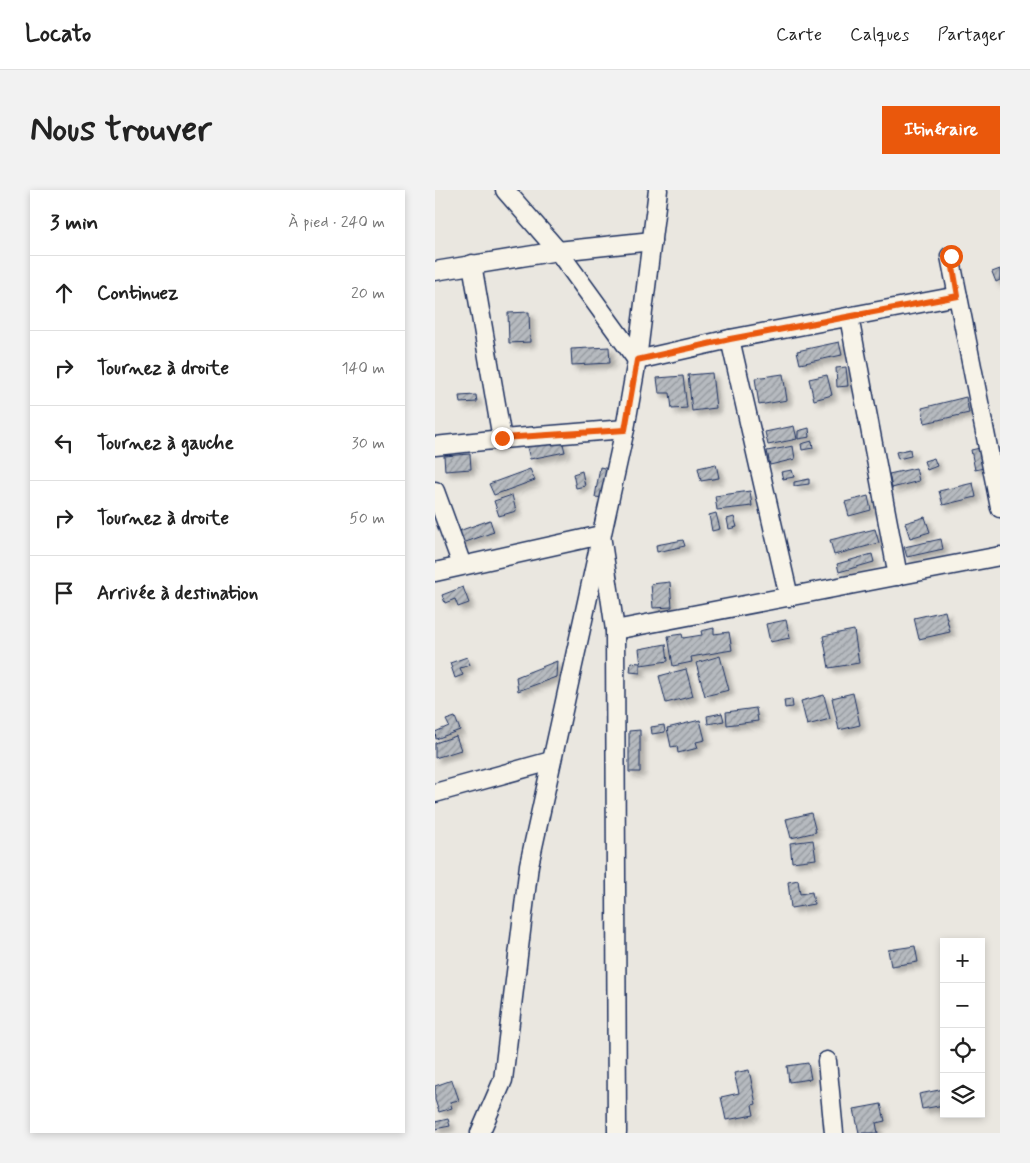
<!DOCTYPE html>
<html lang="fr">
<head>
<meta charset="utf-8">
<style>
	:root { --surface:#fff; --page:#f2f2f2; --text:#222; --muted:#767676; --line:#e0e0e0; --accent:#ea580c }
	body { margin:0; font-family:Mynerve,sans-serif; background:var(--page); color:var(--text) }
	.controls { position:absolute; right:15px; bottom:15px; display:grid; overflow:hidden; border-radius:0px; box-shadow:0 2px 8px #0003 }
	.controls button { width:45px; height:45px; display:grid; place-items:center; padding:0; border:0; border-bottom:1px solid var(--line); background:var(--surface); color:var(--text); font:25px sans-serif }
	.stop { position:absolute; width:15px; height:15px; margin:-11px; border:4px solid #ea580c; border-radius:50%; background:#fff }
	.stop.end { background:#ea580c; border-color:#fff; box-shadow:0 1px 5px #0008 }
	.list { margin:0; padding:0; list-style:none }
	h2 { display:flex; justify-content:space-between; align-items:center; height:65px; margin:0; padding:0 20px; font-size:21px }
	h2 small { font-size:16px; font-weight:400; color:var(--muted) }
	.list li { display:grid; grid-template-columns:32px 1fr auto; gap:15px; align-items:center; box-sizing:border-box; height:75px; padding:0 20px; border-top:1px solid var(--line) }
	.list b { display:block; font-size:19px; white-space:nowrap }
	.list em { font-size:16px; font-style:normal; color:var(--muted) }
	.icon { flex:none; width:28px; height:28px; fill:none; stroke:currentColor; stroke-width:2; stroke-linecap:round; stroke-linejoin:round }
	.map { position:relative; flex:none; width:565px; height:943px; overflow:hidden; border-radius:0px }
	header { display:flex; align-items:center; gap:30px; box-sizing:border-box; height:70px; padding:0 25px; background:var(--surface); border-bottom:1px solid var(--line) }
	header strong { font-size:24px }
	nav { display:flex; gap:28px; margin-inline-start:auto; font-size:18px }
	.intro { display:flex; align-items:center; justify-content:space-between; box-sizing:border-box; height:120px; padding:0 30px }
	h1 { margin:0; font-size:35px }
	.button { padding:12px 22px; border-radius:0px; background:var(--accent); color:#fff; font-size:18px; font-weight:700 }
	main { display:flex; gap:30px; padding:0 30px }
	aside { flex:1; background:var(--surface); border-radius:0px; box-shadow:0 2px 8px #0003 }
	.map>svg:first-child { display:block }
</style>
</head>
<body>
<header>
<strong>Locato</strong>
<nav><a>Carte</a><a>Calques</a><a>Partager</a></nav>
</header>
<div class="intro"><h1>Nous trouver</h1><a class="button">Itinéraire</a></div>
<main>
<aside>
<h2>3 min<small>À pied · 240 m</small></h2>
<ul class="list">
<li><svg class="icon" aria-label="ahead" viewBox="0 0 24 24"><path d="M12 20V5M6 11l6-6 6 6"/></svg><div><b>Continuez</b></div><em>20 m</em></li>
<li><svg class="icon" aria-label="right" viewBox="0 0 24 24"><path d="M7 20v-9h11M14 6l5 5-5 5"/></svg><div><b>Tournez à droite</b></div><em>140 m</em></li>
<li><svg class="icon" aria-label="left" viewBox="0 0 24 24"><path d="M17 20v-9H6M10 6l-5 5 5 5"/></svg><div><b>Tournez à gauche</b></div><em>30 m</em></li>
<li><svg class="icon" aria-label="right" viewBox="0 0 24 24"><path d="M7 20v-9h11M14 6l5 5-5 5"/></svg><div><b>Tournez à droite</b></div><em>50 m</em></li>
<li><svg class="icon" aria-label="arrive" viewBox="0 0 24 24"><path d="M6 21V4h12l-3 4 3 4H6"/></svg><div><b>Arrivée à destination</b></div></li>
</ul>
</aside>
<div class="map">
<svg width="565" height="943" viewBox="0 0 565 943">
	<defs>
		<pattern id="building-hatch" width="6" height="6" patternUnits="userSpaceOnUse" patternTransform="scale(1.25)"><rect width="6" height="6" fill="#b6babf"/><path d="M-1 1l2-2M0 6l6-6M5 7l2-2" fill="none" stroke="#93989e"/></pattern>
		<filter id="shadow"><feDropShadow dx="4.5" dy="4.5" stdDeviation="2.5" flood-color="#0004"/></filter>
	</defs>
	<rect width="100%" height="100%" fill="#eae7e0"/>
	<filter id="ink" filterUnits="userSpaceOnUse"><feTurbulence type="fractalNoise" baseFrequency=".02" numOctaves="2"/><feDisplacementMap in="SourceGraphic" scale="10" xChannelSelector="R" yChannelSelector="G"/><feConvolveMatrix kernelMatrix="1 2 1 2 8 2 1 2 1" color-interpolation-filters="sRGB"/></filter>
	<g filter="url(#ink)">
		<g fill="url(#building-hatch)" stroke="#1b2f5e" filter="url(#shadow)">
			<polygon points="565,79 565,90 561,92 557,82"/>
			<polygon points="94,122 95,152 74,153 73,123"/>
			<polygon points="404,152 407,165 365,174 362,161"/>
			<polygon points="174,157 175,173 137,175 136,159"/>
			<polygon points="411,177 413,196 402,197 401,178"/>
			<polygon points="277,183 281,218 257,221 253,185"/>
			<polygon points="348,184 352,210 324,215 320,188"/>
			<polygon points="392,185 397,205 379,210 374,189"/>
			<polygon points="248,186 252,218 237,219 235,203 224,203 222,188"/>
			<polygon points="41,205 42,212 25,213 24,206"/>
			<polygon points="531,207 534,223 490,233 487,218"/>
			<polygon points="359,236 362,249 333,255 330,242"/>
			<polygon points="374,238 375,247 363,249 363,241"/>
			<polygon points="127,250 130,262 95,269 92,257"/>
			<polygon points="377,251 378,258 367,260 366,254"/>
			<polygon points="358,256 360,269 335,275 332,261"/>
			<polygon points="545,258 549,278 540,280 536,260"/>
			<polygon points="475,259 476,266 463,269 461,262"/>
			<polygon points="35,264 36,279 10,281 9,266"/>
			<polygon points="499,268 502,276 492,280 489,271"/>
			<polygon points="281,274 284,288 266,291 263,278"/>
			<polygon points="165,277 174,279 169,308 160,307"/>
			<polygon points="481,278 484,291 457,298 454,284"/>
			<polygon points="95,279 100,290 59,305 54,294"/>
			<polygon points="357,280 359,287 348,289 346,282"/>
			<polygon points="147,281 150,296 141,298 138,284"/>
			<polygon points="374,289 374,294 359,296 359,292"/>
			<polygon points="538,293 541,307 508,315 504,301"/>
			<polygon points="315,301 317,316 282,320 280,306"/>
			<polygon points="77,305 81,321 64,326 59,311"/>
			<polygon points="433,306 436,320 414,326 410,312"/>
			<polygon points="281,323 285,339 277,341 274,325"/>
			<polygon points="299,327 302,337 294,339 292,329"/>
			<polygon points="490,327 495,342 475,348 470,333"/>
			<polygon points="55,330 59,342 25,354 21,342"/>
			<polygon points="440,339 444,353 399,365 395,350"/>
			<polygon points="506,349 508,359 472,367 469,357"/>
			<polygon points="248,350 250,356 222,362 221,355"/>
			<polygon points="437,364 439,372 404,382 402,374"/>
			<polygon points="235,392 237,417 218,418 216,394"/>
			<polygon points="28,397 34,413 23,417 20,409 10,413 7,405"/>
			<polygon points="510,421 515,442 484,449 479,428"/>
			<polygon points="351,430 355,448 335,452 331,434"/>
			<polygon points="279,438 279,444 294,442 297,460 256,467 257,472 238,476 233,446 247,444 248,448 267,445 266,441"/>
			<polygon points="419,440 424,473 394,478 388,446"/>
			<polygon points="231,454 233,471 206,475 204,459"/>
			<polygon points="285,466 294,500 270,506 261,473"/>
			<polygon points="32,467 35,475 25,478 28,485 20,488 15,473"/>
			<polygon points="122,471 121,487 83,501 81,487"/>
			<polygon points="196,472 205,473 205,483 195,482"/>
			<polygon points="251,479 258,506 231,513 224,486"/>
			<polygon points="418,503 425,535 404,540 397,508"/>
			<polygon points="389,505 395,529 372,535 366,511"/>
			<polygon points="357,509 358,517 350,518 349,510"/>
			<polygon points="321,518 323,531 292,535 291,522"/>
			<polygon points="287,523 289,531 273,534 272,526"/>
			<polygon points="20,527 25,540 1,549 0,542 14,536 11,530"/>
			<polygon points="265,530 270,550 261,552 263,558 243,563 242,556 236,557 232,538"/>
			<polygon points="229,535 230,542 217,544 216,537"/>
			<polygon points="205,540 205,582 194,582 194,541"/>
			<polygon points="21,546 26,560 0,568 0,553"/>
			<polygon points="376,623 381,642 356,648 351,629"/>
			<polygon points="378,650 381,669 357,672 355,653"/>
			<polygon points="363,690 365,704 377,702 379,714 356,718 353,692"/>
			<polygon points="480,756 483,772 456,776 453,760"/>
			<polygon points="373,873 376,889 354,892 352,876"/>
			<polygon points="314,880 321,914 317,915 319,925 291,930 286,907 304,903 299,883"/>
			<polygon points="17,890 24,910 15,912 17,918 4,922 0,910 0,896"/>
			<polygon points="509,899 509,915 487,919 484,904"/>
			<polygon points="446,914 450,931 441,933 443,943 424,943 419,919"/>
			<polygon points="13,929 15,936 0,939 0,932"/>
		</g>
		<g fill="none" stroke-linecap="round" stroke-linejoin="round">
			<g stroke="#1b2f5e" stroke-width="21">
				<g id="street">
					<polyline points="70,0 123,61 202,170 295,149 523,106"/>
					<polyline points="515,66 565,318"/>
					<polyline points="37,74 67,249"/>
					<polyline points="0,81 123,61 217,51"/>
					<polyline points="414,127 463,386"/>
					<polyline points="295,149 354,407"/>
					<polyline points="0,256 67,249 190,239"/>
					<polyline points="0,301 27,375"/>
					<polyline points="0,382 166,345 180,440 182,943"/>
					<polyline points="180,440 565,366"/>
					<polyline points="0,603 116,571"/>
					<polyline points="392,871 399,943"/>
					<polyline points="45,943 68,890 94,675 190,239 202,170 223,0"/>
				</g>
			</g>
			<use href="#street" stroke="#f7f3e8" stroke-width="18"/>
		</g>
	</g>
	<g fill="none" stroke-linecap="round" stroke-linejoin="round" filter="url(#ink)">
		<polyline stroke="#ea580c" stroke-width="6" points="67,248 190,240 202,170 295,149 523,106 516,66"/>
	</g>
</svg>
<div class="controls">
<button>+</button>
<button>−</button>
<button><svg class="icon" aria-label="locate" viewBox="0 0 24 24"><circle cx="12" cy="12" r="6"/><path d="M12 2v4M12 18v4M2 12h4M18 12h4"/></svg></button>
<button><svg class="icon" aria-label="layers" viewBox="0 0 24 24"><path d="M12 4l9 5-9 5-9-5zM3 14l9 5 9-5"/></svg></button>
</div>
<div class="stop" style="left:516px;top:66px"></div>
<div class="stop end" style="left:67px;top:248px"></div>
</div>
</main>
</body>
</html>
